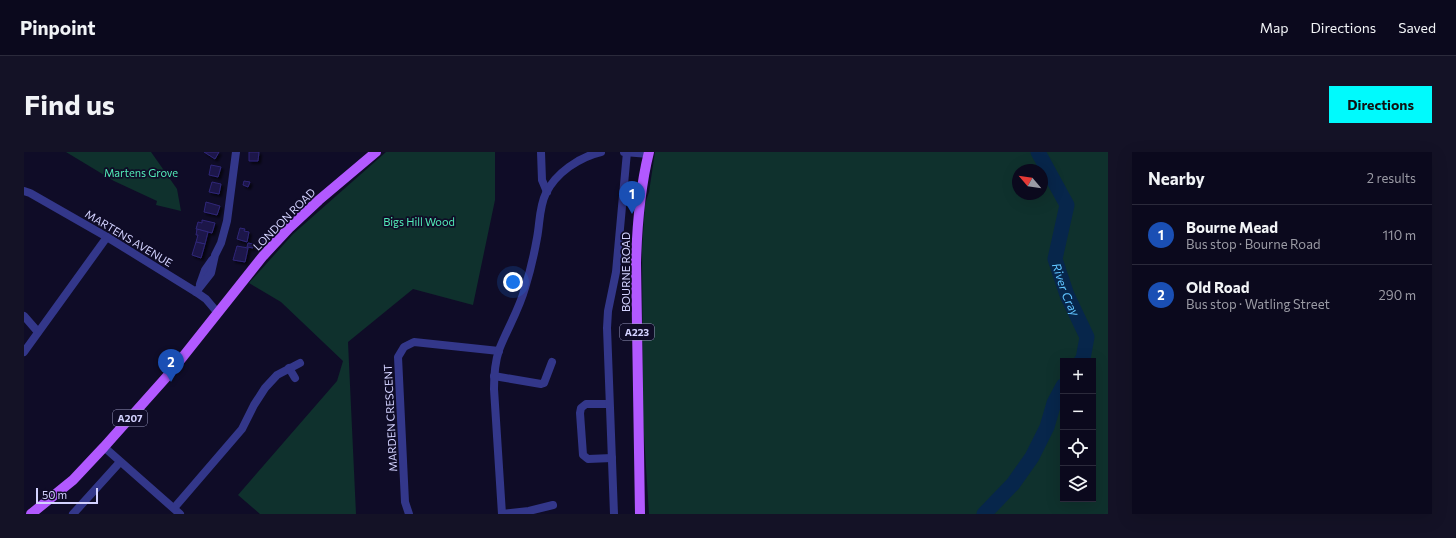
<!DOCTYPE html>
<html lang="en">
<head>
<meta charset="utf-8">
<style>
	:root { --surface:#0b091d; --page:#141226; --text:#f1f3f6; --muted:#9a9aa4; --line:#2b2a3b; --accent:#00fafd }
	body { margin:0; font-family:Commissioner,sans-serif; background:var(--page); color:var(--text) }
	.controls { position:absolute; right:12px; bottom:12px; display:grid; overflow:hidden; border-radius:0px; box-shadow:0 4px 16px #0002 }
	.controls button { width:36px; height:36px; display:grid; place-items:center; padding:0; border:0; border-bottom:1px solid var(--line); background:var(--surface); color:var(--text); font:20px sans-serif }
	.compass { position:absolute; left:988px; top:12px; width:36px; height:36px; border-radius:50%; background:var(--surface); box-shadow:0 4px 16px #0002; rotate:299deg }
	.scale { position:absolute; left:12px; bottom:10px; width:62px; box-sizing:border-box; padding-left:4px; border:2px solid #d3d2ff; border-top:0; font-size:11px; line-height:14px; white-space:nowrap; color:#d3d2ff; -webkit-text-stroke:3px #0f0c27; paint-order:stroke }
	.you { position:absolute; left:489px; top:130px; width:14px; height:14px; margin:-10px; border:3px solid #fff; border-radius:50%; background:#1a73e8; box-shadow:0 0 0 6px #1a73e833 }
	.badge { display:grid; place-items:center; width:26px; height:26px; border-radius:50%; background:var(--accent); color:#fff; font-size:13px; font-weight:700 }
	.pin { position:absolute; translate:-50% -33px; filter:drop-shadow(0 1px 2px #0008) }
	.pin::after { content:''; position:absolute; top:21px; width:14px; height:12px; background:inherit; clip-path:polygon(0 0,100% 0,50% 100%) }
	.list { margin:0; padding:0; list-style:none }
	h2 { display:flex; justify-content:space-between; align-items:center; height:52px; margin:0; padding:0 16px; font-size:17px }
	h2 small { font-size:13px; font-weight:400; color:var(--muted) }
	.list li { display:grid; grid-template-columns:26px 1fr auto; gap:12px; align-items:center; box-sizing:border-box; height:60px; padding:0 16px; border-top:1px solid var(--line) }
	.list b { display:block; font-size:15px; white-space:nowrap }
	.list p { margin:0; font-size:13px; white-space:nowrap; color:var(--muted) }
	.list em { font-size:13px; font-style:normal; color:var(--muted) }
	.icon { flex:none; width:22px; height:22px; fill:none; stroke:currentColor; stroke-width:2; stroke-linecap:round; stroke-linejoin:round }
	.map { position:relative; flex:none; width:1084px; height:362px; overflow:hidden; border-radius:0px }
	header { display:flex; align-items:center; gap:24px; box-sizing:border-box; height:56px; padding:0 20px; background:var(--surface); border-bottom:1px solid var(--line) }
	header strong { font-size:19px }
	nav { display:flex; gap:22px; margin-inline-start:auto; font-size:14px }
	.intro { display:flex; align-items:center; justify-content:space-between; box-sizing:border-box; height:96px; padding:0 24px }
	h1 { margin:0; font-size:28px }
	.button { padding:10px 18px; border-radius:0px; background:var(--accent); color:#111; font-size:14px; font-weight:700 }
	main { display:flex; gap:24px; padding:0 24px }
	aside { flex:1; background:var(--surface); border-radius:0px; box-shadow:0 4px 16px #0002 }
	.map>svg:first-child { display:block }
</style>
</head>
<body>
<header>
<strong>Pinpoint</strong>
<nav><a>Map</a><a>Directions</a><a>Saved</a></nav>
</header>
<div class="intro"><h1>Find us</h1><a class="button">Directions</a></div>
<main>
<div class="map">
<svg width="1084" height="362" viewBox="0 0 1084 362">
	<defs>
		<filter id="shadow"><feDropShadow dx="2.5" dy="2.5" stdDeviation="1" flood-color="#0009"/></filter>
	</defs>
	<rect width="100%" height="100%" fill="#0f0c27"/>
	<g fill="#0f312d" fill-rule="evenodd">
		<polygon points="42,0 127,0 153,37 157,59 132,53 133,49 90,29"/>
		<polygon points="362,0 471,0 471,48 449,153 389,137 324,190 332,362 236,362 214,343 313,229 319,209 257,150 225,131 269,82"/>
		<path d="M631 0H1084V362H625L619 267 618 97 621 52 625 40ZM994 18H1018V42H994ZM1039 209H1069V347H1039Z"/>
	</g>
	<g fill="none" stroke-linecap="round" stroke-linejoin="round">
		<g stroke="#07264b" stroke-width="15">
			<path id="s1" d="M1014 0 1043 53 1031 107 1043 143 1063 185 1059 207 1057 209"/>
			<polyline points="960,362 989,332 1008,305 1023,275 1030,251 1039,234"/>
		</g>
	</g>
	<g fill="#1c1749" stroke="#2f2678" filter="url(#shadow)">
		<polygon points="180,0 195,0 191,7"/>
		<polygon points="225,0 235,0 234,9 225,9"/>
		<polygon points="187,13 197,15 194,25 185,23"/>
		<polygon points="220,29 226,30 224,35 219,33"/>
		<polygon points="188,30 197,32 195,42 185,40"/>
		<polygon points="182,50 196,54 193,63 180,60"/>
		<polygon points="178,68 191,71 188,81 172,77 174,70 178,71"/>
		<polygon points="216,76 221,77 220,79 225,80 223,90 213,87"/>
		<polygon points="173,77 184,80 181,92 172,90 174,83 172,83"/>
		<polygon points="239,82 243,86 237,93 233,90"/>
		<polygon points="172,90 181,92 177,106 168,103"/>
		<polygon points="224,91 229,92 229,96 223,95"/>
		<polygon points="213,94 224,96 221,110 209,108"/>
	</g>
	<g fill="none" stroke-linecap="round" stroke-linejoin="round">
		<g stroke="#33378a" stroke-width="8">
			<polyline points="517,0 518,28 523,40"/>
			<polyline points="600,0 625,2"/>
			<polyline points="0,39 6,41 83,85 172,140 182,147 193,160"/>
			<polyline points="176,132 181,118 188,108"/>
			<polyline points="172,140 187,121 191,103 197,91 203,69 212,0"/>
			<polyline points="0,164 14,180"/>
			<polyline points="0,200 83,85"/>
			<polyline points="265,216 271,226"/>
			<polyline points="470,224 517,232 520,231 528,210"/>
			<polyline points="585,252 562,252 557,256 556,261 559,303 564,307 588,306"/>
			<polyline points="80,295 156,362"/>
			<polyline points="150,356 218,277 230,253 241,236 253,223 276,211"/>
			<polyline points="49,362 96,310"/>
			<polyline points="385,362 381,350 374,205 380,195 390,190 475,199"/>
			<path d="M478 362 470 237C470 225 471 210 475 198 483 177 495 158 501 136 506 120 510 103 513 86 516 71 515 55 522 41 532 21 555 5 577 0"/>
			<polyline points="478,362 505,359 529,353"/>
			<polyline points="590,362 583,176 584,159 592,120 603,0"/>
		</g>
		<g stroke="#b259ff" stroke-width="10">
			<polyline points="7,362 49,328 80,295 146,221 239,104 265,76 295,48 352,0"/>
			<path d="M616 362 612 111C613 74 616 36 625 0"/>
		</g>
	</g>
	<g text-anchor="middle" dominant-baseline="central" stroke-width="3.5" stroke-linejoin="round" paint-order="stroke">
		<g fill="#0f0c27" stroke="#9897be" stroke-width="1">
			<rect x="596" y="172" width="34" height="16" rx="3"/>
			<rect x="89" y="258" width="34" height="16" rx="3"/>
		</g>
		<g font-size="10" font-weight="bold" fill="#d3d2ff">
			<text x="613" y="180">A223</text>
			<text x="106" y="266">A207</text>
		</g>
		<g font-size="11" fill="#52ebb7" stroke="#0f0c27">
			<text x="117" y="20">Martens Grove</text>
			<text x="395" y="69">Bigs Hill Wood</text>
		</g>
		<g font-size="11" fill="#d3d2ff" stroke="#0f0c27">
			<text transform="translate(260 67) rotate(-45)">LONDON ROAD</text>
			<text transform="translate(105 86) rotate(31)">MARTENS AVENUE</text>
			<text transform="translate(601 120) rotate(-90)">BOURNE ROAD</text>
			<text transform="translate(366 266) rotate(-93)">MARDEN CRESCENT</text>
		</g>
		<g font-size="12" font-style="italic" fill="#60c4ff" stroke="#0f0c27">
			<text stroke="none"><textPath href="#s1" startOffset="148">River Cray</textPath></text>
		</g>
	</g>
</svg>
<div class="controls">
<button>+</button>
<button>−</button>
<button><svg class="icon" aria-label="locate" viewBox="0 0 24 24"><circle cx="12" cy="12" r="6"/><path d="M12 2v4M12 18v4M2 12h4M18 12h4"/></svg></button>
<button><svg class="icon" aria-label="layers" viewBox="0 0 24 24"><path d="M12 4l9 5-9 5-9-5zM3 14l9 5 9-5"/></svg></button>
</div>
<svg class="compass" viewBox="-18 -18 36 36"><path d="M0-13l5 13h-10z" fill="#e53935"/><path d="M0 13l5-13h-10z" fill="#9a9aa4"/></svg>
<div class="scale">50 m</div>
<div class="you"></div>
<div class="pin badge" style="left:608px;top:62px;background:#1a4fb4">1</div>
<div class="pin badge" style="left:147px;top:230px;background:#1a4fb4">2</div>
</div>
<aside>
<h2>Nearby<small>2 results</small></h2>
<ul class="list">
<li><span class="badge" style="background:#1a4fb4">1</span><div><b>Bourne Mead</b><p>Bus stop · Bourne Road</p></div><em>110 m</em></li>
<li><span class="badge" style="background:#1a4fb4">2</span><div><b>Old Road</b><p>Bus stop · Watling Street</p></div><em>290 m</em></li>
</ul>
</aside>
</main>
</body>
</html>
